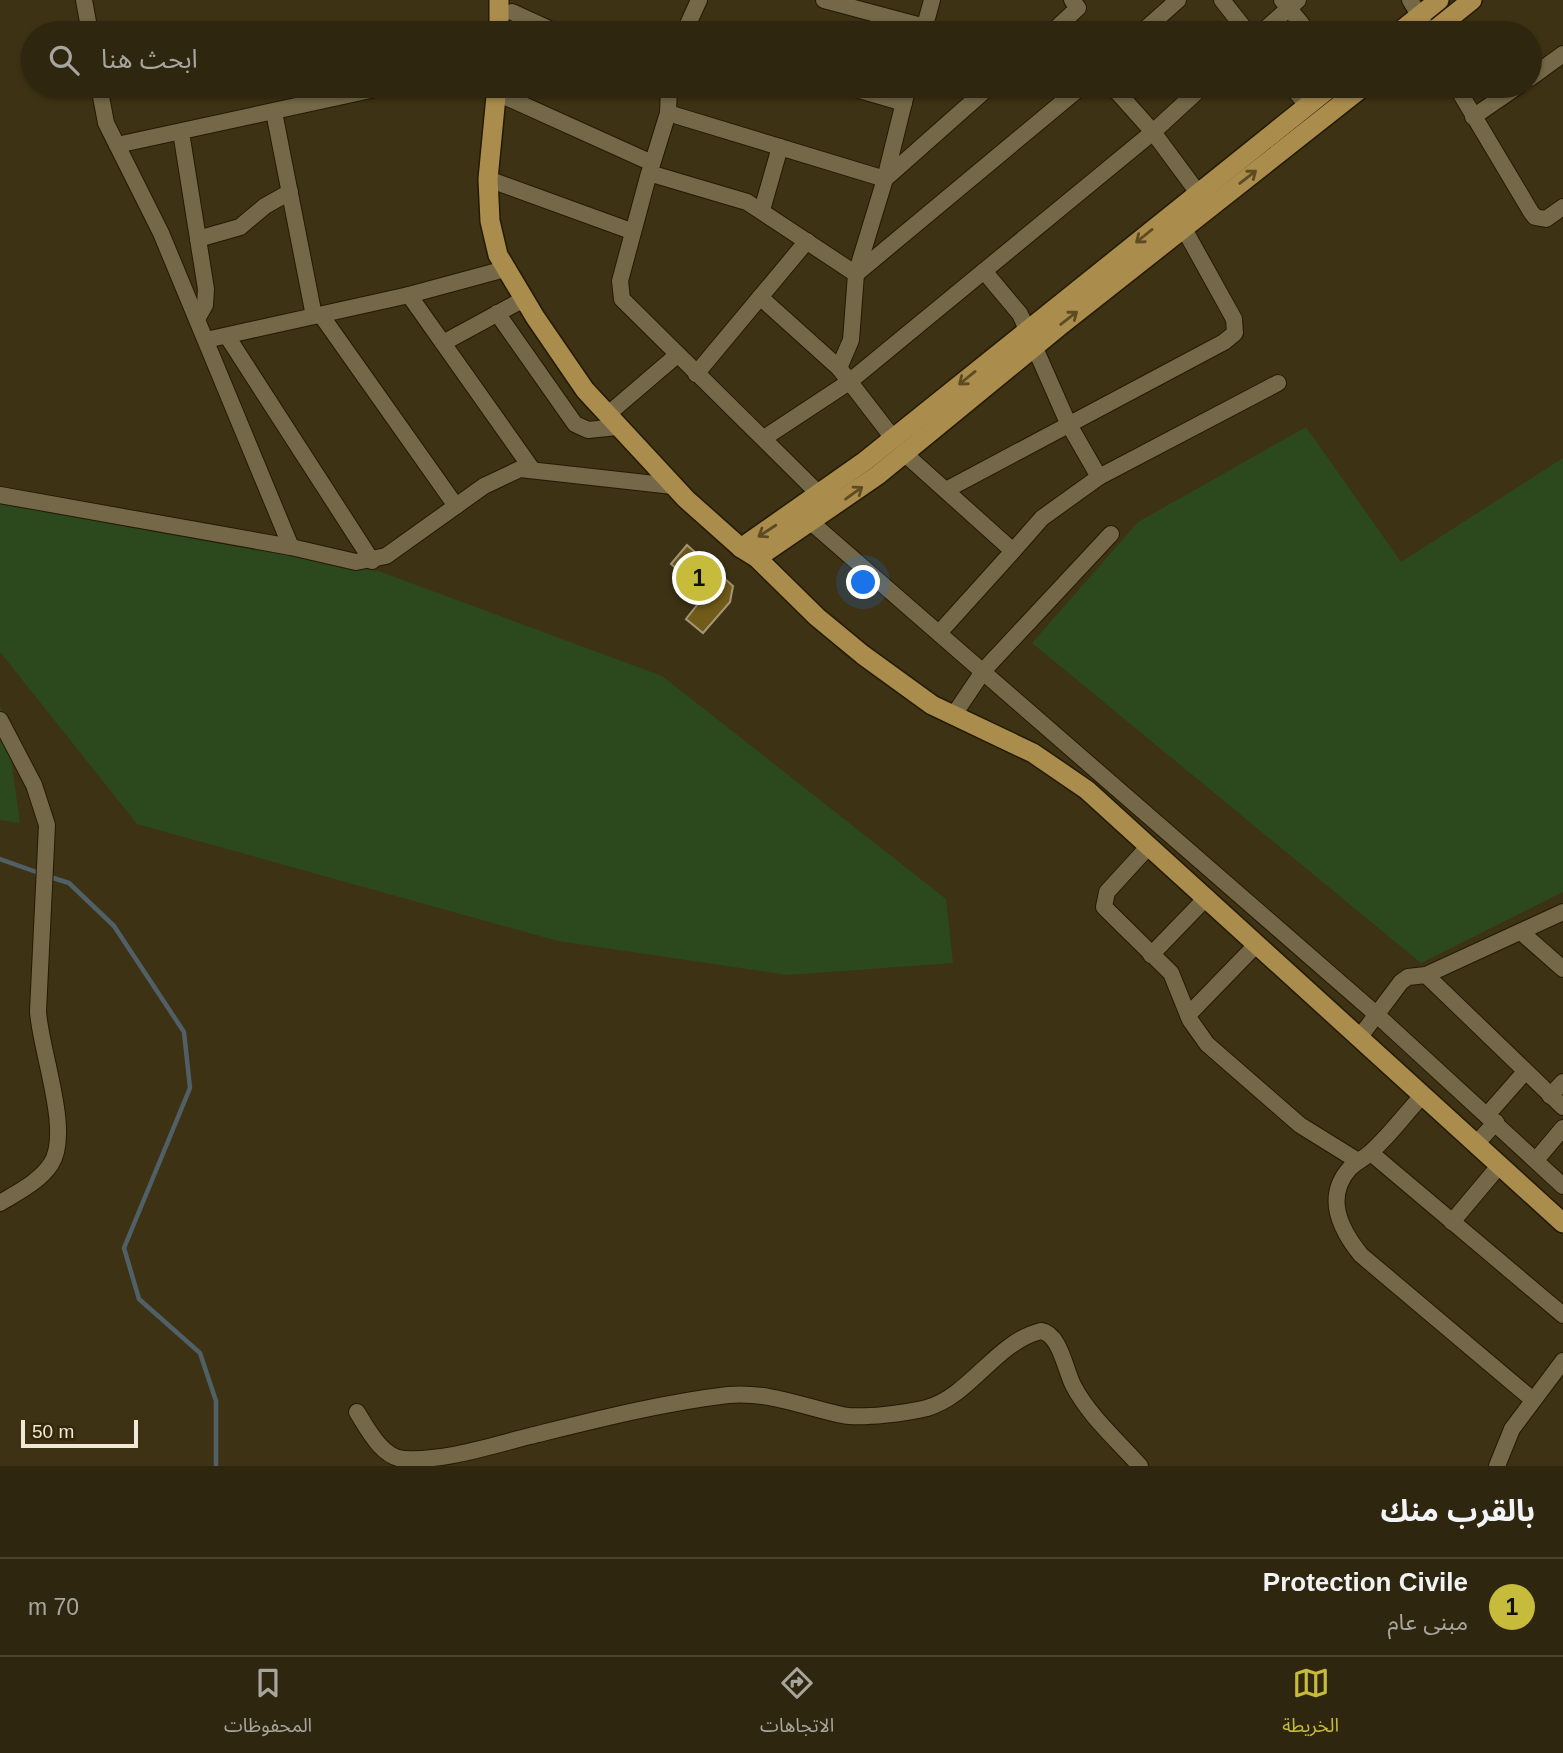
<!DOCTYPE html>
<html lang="ar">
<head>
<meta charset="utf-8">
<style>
	:root { --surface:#2e260f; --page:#3a321d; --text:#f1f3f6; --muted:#a7a59e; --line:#49432f; --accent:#c7bb3b }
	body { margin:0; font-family:Arial,"Noto Sans Arabic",sans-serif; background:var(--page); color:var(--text); direction:rtl }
	.scale { position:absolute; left:21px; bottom:18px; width:117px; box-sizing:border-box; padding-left:7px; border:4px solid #f0e9d7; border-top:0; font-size:19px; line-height:24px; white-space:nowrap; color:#f0e9d7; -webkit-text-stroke:5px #332809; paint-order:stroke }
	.you { position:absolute; left:864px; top:583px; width:24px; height:24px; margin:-18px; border:5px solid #fff; border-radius:50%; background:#1a73e8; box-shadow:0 0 0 10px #1a73e833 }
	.badge { display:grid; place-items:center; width:46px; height:46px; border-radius:50%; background:var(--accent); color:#111; font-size:23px; font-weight:700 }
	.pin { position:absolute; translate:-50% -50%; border:4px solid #fff; box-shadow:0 2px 7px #0006 }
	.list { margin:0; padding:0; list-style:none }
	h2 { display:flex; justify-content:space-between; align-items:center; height:91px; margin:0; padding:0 28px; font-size:30px }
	h2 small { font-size:23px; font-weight:400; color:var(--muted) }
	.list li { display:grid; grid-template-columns:46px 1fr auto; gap:21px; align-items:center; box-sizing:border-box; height:98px; padding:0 28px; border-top:2px solid var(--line) }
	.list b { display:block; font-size:26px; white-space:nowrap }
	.list p { margin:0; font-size:23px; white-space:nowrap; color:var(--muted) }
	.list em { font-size:23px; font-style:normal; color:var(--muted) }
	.icon { flex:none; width:38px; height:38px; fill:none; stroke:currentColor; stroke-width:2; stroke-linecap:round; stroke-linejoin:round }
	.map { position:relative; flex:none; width:1563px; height:1466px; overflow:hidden; direction:ltr }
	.search { position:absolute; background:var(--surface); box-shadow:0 2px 5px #0004; left:21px; right:21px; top:21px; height:77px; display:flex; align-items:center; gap:18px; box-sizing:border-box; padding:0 24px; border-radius:38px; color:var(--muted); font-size:26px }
	.sheet { height:189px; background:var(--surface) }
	nav { display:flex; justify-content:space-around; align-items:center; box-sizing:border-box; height:98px; border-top:2px solid var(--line); background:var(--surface); font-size:19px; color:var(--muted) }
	nav a { display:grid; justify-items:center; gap:4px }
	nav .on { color:var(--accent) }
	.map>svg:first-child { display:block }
</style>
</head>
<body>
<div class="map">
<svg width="1563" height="1466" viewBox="0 0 1563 1466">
	<rect width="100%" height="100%" fill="#3e3214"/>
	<g fill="#2b491c">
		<polygon points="1306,427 1401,562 1563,458 1563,892 1421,963 1032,643 1138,522"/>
		<polygon points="0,495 381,572 662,676 946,899 953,963 788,975 558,941 137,824 0,652"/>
		<polygon points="0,706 5,716 20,823 0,820"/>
	</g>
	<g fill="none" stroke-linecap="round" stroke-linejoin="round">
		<g stroke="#506066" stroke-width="4.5">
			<polyline points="0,859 42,874"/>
			<polyline points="50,877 69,883 114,926 184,1032 190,1088 124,1248 139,1299 200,1353 216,1401 216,1466"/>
		</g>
	</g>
	<polygon fill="#705b19" stroke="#a49776" stroke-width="2" points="687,545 733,586 730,602 703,633 686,619 701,600 695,594 701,590 671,564"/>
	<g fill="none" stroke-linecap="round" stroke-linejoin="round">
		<g stroke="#241a00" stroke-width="18">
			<g id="minor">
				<polyline points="84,0 90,33"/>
				<polyline points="824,0 925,27 930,33"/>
				<polyline points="1222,0 1248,33"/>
				<polyline points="1282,0 1309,33"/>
				<polyline points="1410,0 1425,25"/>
				<polyline points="512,12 558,33"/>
				<polyline points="684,33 699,0"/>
				<polyline points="923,33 932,0"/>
				<polyline points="1051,33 1078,8 1072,0"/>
				<polyline points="1141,33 1178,0"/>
				<polyline points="1261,33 1298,0"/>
				<polyline points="1530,78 1563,54"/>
				<polyline points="99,86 106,123 117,145"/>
				<polyline points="846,86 904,103"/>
				<polyline points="1112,86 1153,132 1204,201"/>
				<polyline points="1291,86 1307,105"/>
				<polyline points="1456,86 1531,212 1535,217 1546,219 1563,207"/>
				<polyline points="497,93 652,163"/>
				<polyline points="274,112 314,316"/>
				<polyline points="668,113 885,179 990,86"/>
				<polyline points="1473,117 1518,86"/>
				<polyline points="181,132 206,289 205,305 197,319"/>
				<polyline points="650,171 668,113 669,86"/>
				<polyline points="488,179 631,231"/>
				<polyline points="762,210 780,147"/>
				<polyline points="198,239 240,227 265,206 290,192"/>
				<polyline points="409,295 532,469"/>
				<polyline points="760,297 839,368 893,438"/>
				<polyline points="497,313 575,424 588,430 617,427"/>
				<polyline points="321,315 456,506"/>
				<polyline points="227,336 372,561"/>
				<polyline points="206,340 409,295 505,269"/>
				<polyline points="443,343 524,299"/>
				<polyline points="839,368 851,340 856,274 885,179 908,86"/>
				<polyline points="696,374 807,241"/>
				<polyline points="607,415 676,356"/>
				<polyline points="764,438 849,382 1153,132 1203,86"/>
				<polyline points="905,454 1013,551 1042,518 1099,477 1068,423 1020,314 984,271"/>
				<polyline points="1099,477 1278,383"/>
				<polyline points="946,490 1224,342 1235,333 1234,319 1178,218"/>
				<polyline points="0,495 291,547 356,562 386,556 484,486 520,469 673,486"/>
				<polyline points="820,495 622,299 620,281 649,173 747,202 856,274 1082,86"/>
				<polyline points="812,523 1376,1014 1563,1186"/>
				<polyline points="291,547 161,233 117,145 389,86"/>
				<polyline points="939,633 1013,551"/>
				<polyline points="953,716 984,670 1111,534"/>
				<path d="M0 720 34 785 47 825 38 1011C40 1050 72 1132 51 1164 39 1182 18 1192 0 1203"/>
				<polyline points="1149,846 1107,892 1104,907 1171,973 1190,1020 1207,1044 1300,1125 1358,1161"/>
				<polyline points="1563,912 1426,975 1563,1107"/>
				<polyline points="1521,932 1563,969"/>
				<polyline points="1151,955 1207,897"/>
				<polyline points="1188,1015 1257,944"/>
				<polyline points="1359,1038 1401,982 1408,977 1426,975"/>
				<path d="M1422 1096C1405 1114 1390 1135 1371 1152 1365 1158 1356 1162 1350 1168 1324 1197 1340 1229 1361 1255L1533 1400"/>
				<polyline points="1550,1096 1563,1082"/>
				<polyline points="1487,1115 1524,1073"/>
				<polyline points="1476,1144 1496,1122"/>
				<polyline points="1371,1153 1563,1315"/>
				<polyline points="1536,1160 1563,1128"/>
				<polyline points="1452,1222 1499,1166"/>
				<path d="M357 1412C367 1428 382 1458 404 1459 446 1461 490 1446 530 1436 595 1420 661 1403 728 1395 768 1391 804 1407 842 1415 862 1419 907 1413 927 1408 971 1395 996 1342 1041 1331 1060 1334 1065 1369 1073 1385 1089 1416 1117 1440 1140 1466"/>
				<polyline points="1497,1466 1512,1429 1563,1361"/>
			</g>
		</g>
		<g stroke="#241a00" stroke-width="22">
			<g id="major">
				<polyline points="499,33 499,0"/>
				<polyline points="1398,33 1439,0"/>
				<polyline points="1431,33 1472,0"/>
				<polyline points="497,86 488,179 490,221 498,255 535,317 585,390 686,499 741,548 757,558 817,617 863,655 932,705 1033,753 1087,790 1563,1223"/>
				<polyline points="741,548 865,461 1332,86"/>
				<polyline points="757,558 878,475 1061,325 1364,86"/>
			</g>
		</g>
		<use href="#minor" stroke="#746848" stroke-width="16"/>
		<use href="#major" stroke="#aa8c4d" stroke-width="19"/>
	</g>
	<defs><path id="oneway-shaft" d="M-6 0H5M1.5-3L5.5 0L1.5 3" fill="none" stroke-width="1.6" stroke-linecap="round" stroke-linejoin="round" transform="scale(1.75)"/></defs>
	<g stroke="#5d4b21">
		<use href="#oneway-shaft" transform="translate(1248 177) rotate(-38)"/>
		<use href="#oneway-shaft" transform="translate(1144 236) rotate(141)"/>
		<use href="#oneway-shaft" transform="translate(1069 318) rotate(-38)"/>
		<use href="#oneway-shaft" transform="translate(967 378) rotate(141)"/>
		<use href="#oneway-shaft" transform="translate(854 493) rotate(-36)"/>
		<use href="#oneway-shaft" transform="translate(767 531) rotate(147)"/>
	</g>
</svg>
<div class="scale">50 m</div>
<div class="you"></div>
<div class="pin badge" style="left:699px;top:578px">1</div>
<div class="search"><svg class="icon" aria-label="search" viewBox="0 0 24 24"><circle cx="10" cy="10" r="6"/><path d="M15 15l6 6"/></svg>ابحث هنا</div>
</div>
<section class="sheet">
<h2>بالقرب منك<small></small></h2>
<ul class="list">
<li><span class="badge">1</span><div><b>Protection Civile</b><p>مبنى عام</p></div><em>70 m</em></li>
</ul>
</section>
<nav>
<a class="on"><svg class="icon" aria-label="map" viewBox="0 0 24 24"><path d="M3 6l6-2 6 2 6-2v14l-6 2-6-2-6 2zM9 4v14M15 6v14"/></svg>الخريطة</a>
<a><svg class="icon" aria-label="directions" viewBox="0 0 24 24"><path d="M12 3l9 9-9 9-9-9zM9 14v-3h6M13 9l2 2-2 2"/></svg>الاتجاهات</a>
<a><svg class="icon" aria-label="saved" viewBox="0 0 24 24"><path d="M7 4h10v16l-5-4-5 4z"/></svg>المحفوظات</a>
</nav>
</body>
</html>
